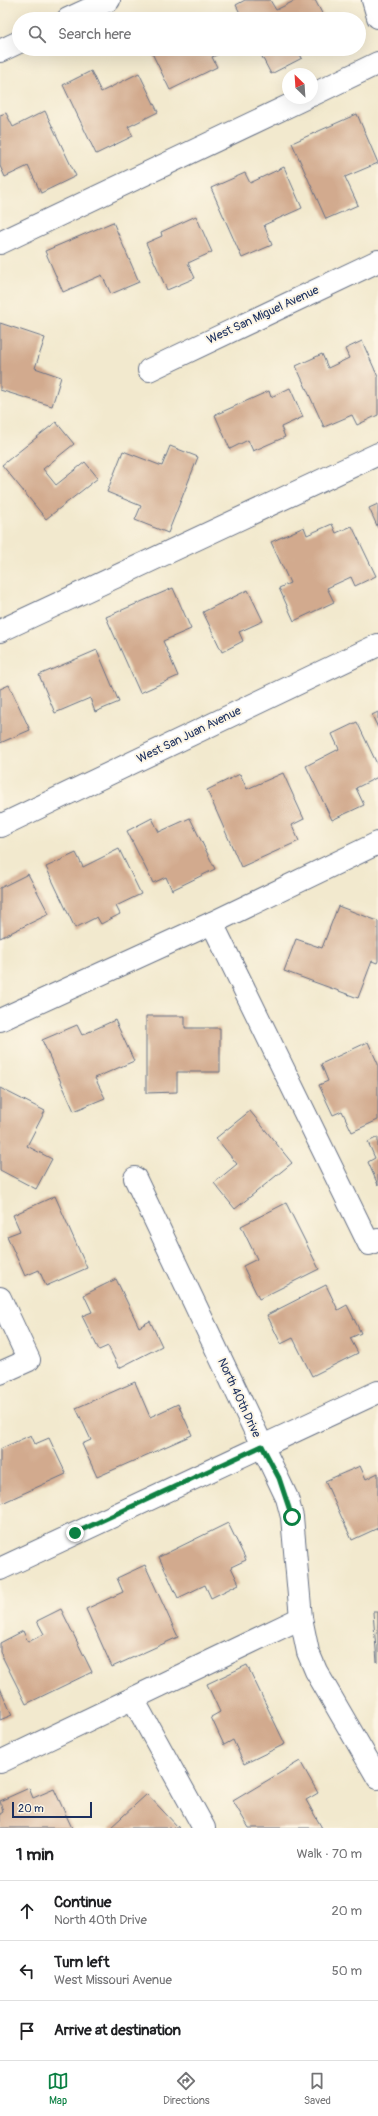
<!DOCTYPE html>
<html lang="en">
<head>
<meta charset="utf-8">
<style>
	:root { --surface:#fff; --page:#f2f2f2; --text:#202124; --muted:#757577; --line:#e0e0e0; --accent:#0b8043 }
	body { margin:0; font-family:Pangolin,sans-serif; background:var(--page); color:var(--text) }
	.compass { position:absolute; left:282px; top:68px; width:36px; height:36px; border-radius:50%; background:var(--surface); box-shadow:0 4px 16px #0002; rotate:335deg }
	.scale { position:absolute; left:12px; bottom:10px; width:80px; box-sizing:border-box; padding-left:4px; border:2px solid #1b2f5e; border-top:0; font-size:11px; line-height:14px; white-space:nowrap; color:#1b2f5e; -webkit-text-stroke:3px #fcf5e5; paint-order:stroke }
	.stop { position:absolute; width:12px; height:12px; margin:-9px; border:3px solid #0b8043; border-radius:50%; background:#fff }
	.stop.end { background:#0b8043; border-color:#fff; box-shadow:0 1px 4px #0008 }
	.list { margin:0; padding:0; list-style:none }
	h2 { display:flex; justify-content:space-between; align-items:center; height:52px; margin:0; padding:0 16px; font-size:17px }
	h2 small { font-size:13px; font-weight:400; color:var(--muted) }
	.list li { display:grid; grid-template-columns:26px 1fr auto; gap:12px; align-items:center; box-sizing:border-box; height:60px; padding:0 16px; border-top:1px solid var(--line) }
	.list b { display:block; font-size:15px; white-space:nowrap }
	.list p { margin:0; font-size:13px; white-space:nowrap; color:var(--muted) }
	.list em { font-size:13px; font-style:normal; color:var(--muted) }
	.icon { flex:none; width:22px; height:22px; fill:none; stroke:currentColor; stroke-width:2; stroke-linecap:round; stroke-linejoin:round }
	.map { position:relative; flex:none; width:378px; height:1828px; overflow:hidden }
	.search { position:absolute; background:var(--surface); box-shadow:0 4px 16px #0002; left:12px; right:12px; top:12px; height:44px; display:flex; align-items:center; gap:10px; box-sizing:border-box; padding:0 14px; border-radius:22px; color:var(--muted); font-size:15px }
	.sheet { height:232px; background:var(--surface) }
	nav { display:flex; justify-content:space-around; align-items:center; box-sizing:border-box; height:56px; border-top:1px solid var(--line); background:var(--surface); font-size:11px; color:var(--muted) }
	nav a { display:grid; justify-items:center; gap:2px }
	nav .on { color:var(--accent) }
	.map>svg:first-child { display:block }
</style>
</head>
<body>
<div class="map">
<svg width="378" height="1828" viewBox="0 0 378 1828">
	<rect width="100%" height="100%" fill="#fcf5e5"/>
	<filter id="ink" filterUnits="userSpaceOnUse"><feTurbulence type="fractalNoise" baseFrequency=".025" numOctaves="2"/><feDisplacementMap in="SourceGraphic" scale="8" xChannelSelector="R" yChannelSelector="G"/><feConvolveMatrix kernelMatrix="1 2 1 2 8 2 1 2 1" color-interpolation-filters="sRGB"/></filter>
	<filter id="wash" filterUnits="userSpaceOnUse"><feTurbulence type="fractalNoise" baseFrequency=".012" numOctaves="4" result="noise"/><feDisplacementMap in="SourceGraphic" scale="16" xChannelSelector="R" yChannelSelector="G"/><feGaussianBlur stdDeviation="0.9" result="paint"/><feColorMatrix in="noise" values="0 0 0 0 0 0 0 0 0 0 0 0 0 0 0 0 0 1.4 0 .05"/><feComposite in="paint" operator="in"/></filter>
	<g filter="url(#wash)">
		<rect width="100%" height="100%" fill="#f2e9ce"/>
		<g id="blocks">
			<g fill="#d2aa8e">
				<polygon points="245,0 270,0 276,10 296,0 315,0 325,19 243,19 236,5"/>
				<polygon points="150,49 230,49 212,57 217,67 170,90"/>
				<polygon points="258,49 297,49 302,58 271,74"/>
				<polygon points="91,71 101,92 139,73 158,112 128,127 133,136 96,154 63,85"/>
				<polygon points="45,111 76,176 41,193 28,166 5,177 0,166 0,115 6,113 13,127"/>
				<polygon points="357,114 378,163 345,177 358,205 326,219 292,143"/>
				<polygon points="284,167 302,208 264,225 272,245 242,258 211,188 245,173 250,183"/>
				<polygon points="196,216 212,252 188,263 195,278 167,290 146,243 162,236 161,232"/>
				<polygon points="113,222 139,282 111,294 102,275 63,292 45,251"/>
				<polygon points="0,323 45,338 35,368 61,377 52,406 0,390"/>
				<polygon points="362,341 378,377 378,415 357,425 352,415 324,427 296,366 322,354 328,368 349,358 345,349"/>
				<polygon points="290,388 303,417 281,427 285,437 253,451 248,440 230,449 215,415 269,391 271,397"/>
				<polygon points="56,422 74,444 43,469 56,485 85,462 98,478 46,519 2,465"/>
				<polygon points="170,446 198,457 168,533 135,520 141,506 107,492 123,451 162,466"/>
				<polygon points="378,504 378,528 369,508"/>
				<polygon points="332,524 336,533 352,526 376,576 355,586 351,577 327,588 334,602 294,621 279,588 290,583 271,542 304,527 307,535"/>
				<polygon points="173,588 191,629 163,641 178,676 140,693 106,617"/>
				<polygon points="248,590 263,621 239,632 243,641 222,652 203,612"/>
				<polygon points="97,650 119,702 95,712 90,698 55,713 39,675"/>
				<polygon points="9,685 30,730 0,743 0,689"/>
				<polygon points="378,712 378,728 372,715"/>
				<polygon points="357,722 378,766 378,777 356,788 364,805 332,820 306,766 339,749 332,734"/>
				<polygon points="283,773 304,819 292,825 299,841 241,867 207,790 240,774 247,789"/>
				<polygon points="152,818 159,832 190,818 215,869 172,890 166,877 153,883 127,831"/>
				<polygon points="119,849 141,894 116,906 120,914 101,924 97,917 75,928 46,867 76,853 83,867"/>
				<polygon points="28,874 49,914 0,938 0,888"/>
				<polygon points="338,906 378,921 378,961 377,963 372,961 358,998 284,971 296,939 322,948"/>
				<polygon points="146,1016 185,1016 185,1028 220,1028 220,1072 177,1072 177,1092 146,1093"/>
				<polygon points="115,1020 134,1061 95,1078 105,1098 74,1111 42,1040 77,1025 82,1035"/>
				<polygon points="368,1042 378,1064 378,1120 352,1132 342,1111 333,1115 319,1085 328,1081 321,1064"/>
				<polygon points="0,1088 45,1111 27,1146 52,1159 36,1189 0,1170"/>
				<polygon points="250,1111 292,1163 235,1209 214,1183 237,1164 216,1138"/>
				<polygon points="378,1137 378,1185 368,1162 375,1158 368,1142"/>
				<polygon points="55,1196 87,1268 46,1286 39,1270 25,1276 7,1236 20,1231 13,1215"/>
				<polygon points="286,1203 319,1269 259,1299 243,1266 257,1259 241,1226"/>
				<polygon points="116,1279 139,1327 150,1321 162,1346 119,1368 108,1346 99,1350 82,1316 92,1312 84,1295"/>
				<polygon points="326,1285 338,1310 347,1305 361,1333 350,1338 358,1353 312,1376 293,1338 281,1344 267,1315"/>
				<polygon points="135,1382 150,1417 178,1404 192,1435 97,1477 82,1444 91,1440 76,1408"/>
				<polygon points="31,1435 35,1444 49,1438 66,1474 0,1504 0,1449"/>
				<polygon points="360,1466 366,1479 378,1473 378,1528 352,1540 325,1481"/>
				<polygon points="228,1523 246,1560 231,1567 239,1584 211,1598 205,1585 178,1598 159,1557"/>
				<polygon points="145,1565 178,1637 112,1667 86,1609 123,1592 117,1578"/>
				<polygon points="61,1609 92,1672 26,1704 0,1652 0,1643 23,1631 28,1642 44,1634 37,1621"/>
				<polygon points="373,1612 378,1612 378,1662 377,1662"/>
				<polygon points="247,1665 285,1744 244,1764 233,1740 224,1745 211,1717 220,1712 207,1684"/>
				<polygon points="0,1688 12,1715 0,1720"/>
				<polygon points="300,1761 318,1793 306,1800 322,1828 249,1828 233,1801"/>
				<polygon points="29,1788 33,1798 54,1789 72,1828 0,1828 0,1814 3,1812 0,1801"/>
				<polygon points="147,1794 179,1828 110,1828"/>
			</g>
		</g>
	</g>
	<g filter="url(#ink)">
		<use href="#blocks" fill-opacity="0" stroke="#667085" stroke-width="1"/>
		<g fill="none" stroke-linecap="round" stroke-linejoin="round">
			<g stroke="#667085" stroke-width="24">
				<g id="minor">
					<polyline points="373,0 378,17"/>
					<polyline points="68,19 109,0"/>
					<polyline points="0,51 19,42"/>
					<polyline points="312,95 378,63"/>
					<polyline points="0,243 305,98"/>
					<polyline points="149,370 378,261"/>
					<polyline points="0,631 378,454"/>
					<polyline points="0,826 378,645"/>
					<polyline points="212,923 369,1244 378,1240"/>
					<polyline points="0,1020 212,923 378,843"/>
					<polyline points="135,1178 287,1498 292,1517 301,1618 308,1652 316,1671 378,1778"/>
					<polyline points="0,1298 29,1360 0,1373"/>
					<polyline points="0,1569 378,1392"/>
					<polyline points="133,1699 204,1828"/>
					<polyline points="0,1762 301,1618"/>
				</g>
			</g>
			<use href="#minor" stroke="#fff" stroke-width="22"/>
		</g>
	</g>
	<g fill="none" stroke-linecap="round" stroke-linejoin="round" filter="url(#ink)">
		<polyline stroke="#0b8043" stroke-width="5" points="75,1533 262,1446 279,1478 292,1517"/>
	</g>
	<g text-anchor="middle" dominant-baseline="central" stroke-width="4" stroke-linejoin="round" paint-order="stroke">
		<g font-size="12" fill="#1b2f5e" stroke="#fcf5e5">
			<text transform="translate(263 315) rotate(-25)">West San Miguel Avenue</text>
			<text transform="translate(189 735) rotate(-26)">West San Juan Avenue</text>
			<text transform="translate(239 1398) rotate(65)">North 40th Drive</text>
		</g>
	</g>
</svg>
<svg class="compass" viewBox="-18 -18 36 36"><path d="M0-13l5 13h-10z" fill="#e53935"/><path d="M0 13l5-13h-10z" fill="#757577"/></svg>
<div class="scale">20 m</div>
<div class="stop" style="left:292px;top:1517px"></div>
<div class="stop end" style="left:75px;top:1533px"></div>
<div class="search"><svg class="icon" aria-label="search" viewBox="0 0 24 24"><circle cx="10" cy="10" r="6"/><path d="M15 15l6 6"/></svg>Search here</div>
</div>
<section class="sheet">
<h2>1 min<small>Walk · 70 m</small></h2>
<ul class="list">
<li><svg class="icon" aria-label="ahead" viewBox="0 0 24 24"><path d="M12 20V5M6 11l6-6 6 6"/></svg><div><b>Continue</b><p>North 40th Drive</p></div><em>20 m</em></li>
<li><svg class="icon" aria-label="left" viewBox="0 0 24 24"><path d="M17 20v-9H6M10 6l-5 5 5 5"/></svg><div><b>Turn left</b><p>West Missouri Avenue</p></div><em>50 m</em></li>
<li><svg class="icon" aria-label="arrive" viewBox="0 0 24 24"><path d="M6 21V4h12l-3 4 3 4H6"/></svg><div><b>Arrive at destination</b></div></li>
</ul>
</section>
<nav>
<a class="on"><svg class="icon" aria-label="map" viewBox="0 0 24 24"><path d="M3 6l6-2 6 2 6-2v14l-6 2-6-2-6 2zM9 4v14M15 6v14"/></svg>Map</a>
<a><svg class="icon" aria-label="directions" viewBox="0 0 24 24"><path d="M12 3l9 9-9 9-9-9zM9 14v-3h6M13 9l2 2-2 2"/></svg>Directions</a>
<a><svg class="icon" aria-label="saved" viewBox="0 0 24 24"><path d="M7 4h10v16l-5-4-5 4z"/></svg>Saved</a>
</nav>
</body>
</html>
